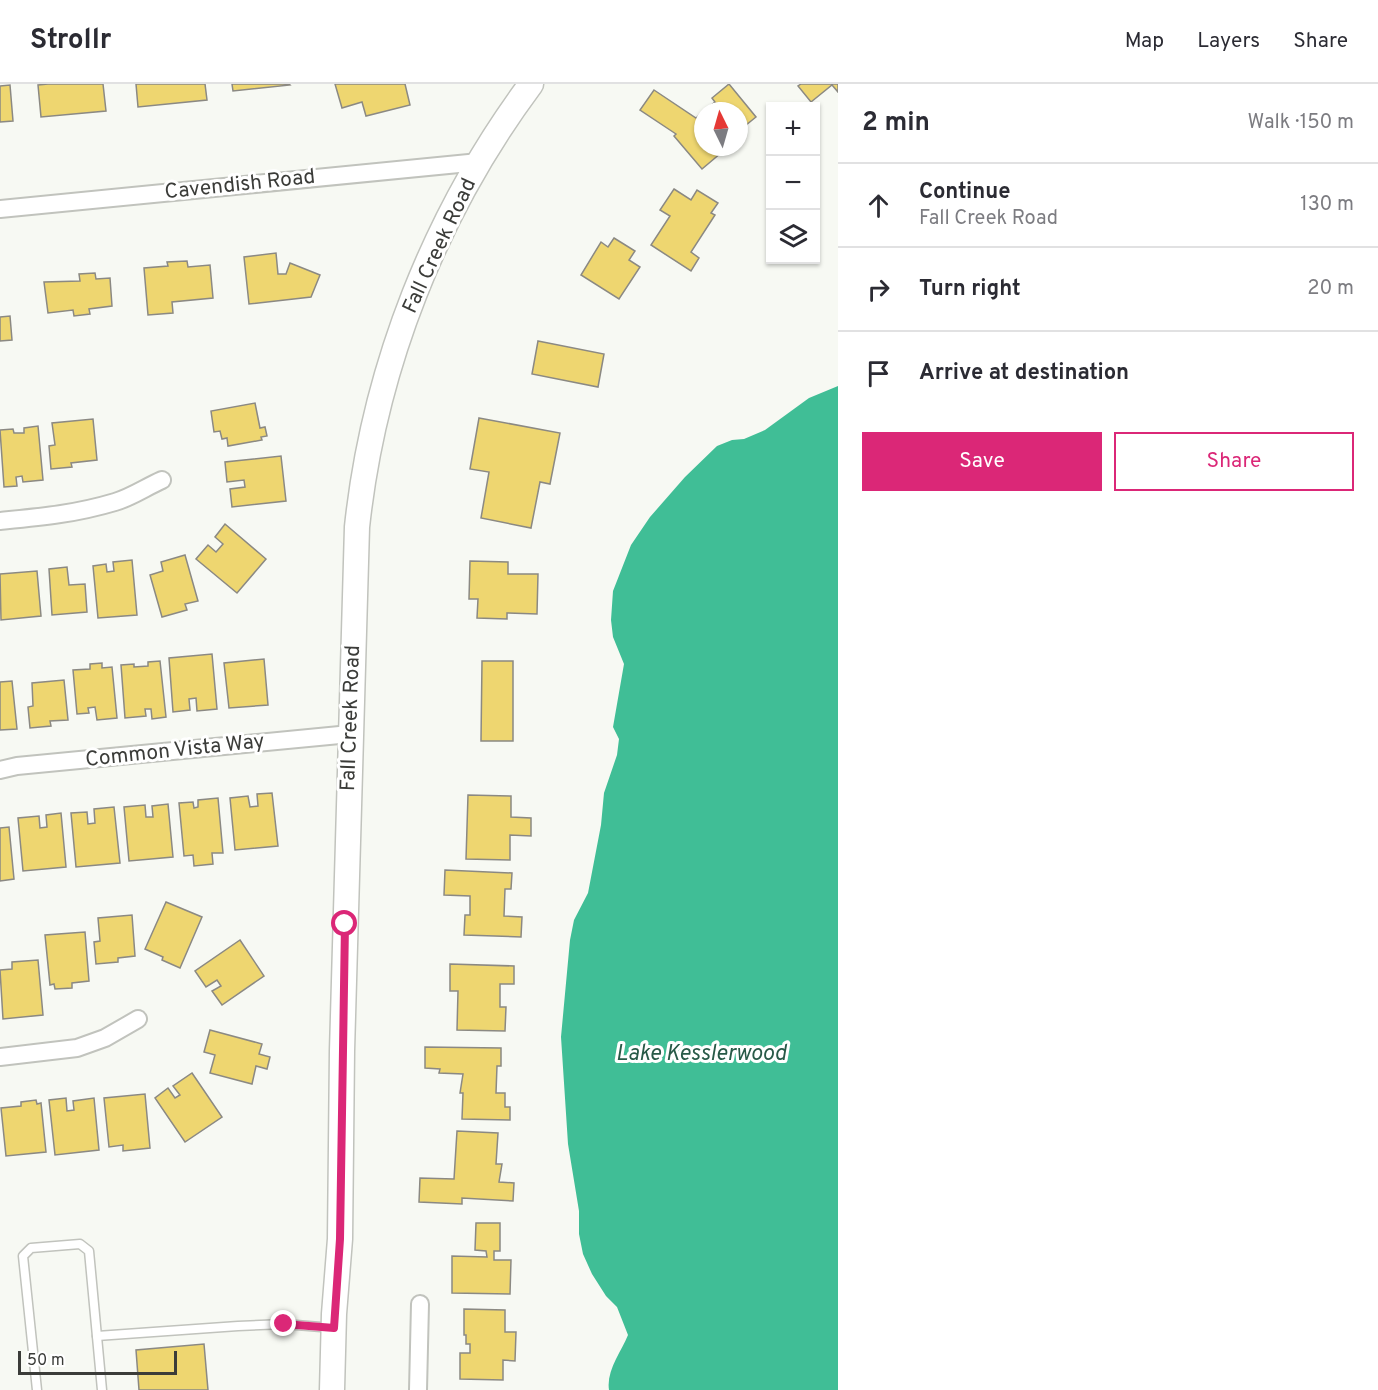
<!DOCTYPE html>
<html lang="en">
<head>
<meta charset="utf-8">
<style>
	:root { --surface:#fff; --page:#f2f2f3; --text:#2b2b33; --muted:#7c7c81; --line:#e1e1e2; --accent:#db2777 }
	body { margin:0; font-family:Overpass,sans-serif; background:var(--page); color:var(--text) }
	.controls { position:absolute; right:18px; top:18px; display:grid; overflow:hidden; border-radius:0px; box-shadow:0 2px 4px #0004 }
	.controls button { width:54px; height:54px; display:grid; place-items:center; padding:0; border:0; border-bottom:2px solid var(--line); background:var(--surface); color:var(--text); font:30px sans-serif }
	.compass { position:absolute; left:694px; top:18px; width:54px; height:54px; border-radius:50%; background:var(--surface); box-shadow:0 2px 4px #0004; rotate:355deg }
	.scale { position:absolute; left:18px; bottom:15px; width:159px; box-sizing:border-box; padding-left:6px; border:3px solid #3b3c39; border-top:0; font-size:16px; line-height:21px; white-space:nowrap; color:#3b3c39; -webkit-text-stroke:4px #fff; paint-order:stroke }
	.stop { position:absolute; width:18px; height:18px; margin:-14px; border:4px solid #db2777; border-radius:50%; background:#fff }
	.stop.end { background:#db2777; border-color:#fff; box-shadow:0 2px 6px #0008 }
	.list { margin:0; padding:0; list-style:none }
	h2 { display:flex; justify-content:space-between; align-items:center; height:78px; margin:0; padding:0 24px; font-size:26px }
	h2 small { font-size:20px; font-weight:400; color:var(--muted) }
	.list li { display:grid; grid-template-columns:39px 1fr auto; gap:18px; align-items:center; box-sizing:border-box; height:84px; padding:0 24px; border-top:2px solid var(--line) }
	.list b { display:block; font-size:22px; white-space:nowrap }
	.list p { margin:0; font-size:20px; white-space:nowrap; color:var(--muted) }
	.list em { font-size:20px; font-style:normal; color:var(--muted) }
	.actions { display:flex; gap:12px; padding:18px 24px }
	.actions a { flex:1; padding:14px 0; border:2px solid var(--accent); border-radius:0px; text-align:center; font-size:21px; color:var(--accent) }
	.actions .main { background:var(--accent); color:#fff }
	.icon { flex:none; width:33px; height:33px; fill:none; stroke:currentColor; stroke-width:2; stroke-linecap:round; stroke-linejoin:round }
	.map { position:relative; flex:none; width:838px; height:1306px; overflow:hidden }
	header { display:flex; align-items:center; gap:36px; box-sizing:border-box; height:84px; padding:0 30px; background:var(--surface); border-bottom:2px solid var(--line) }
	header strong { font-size:28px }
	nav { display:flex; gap:33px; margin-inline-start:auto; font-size:21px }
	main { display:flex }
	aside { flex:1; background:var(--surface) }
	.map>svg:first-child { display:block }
</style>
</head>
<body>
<header>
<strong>Strollr</strong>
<nav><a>Map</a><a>Layers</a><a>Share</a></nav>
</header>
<main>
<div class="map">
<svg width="838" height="1306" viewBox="0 0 838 1306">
	<rect width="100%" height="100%" fill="#f7f9f3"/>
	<path fill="#40be96" d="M838 302V1306H609C606 1287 621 1268 628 1251L617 1223 606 1212 592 1190 583 1170 579 1150V1127L568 1060 561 953 570 856 574 836 588 809 601 741 604 709 617 671 619 655 613 643 624 580 613 553 611 536 613 507 631 461 650 433 685 393 717 362 732 356 744 355 765 346 809 314Z"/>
	<g fill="#eed670" stroke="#8b8983" stroke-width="1.5">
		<polygon points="48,0 103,0 106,27 41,33 38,1"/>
		<polygon points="136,0 205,0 207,16 138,23"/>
		<polygon points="232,0 289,0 290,1 233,7"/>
		<polygon points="335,0 405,0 410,21 366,32 362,18 342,24"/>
		<polygon points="729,0 756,33 740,46 743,51 739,54 739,27 704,27 715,18 712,14"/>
		<polygon points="801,0 838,0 838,8 832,1 811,18 798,2"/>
		<polygon points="10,1 13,37 0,38 0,2"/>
		<polygon points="654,6 696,34 703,28 703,63 728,63 702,85 674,52 676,50 640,26"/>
		<polygon points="674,105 691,116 697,106 718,119 711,129 715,131 691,168 699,174 691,187 651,161 670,132 660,126"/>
		<polygon points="614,154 635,167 629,176 640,183 619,215 581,191 601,158 608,163"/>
		<polygon points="276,169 278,190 286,190 290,179 320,191 311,213 249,220 244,173"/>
		<polygon points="187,177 188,183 210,181 213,214 172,218 173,229 148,231 144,184 168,182 167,178"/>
		<polygon points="95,189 96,195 110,194 112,222 89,225 90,230 74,232 73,226 48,229 44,198 80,197 79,190"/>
		<polygon points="10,232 12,256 0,257 0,233"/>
		<polygon points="538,257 604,270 598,303 532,290"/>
		<polygon points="255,319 260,344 265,343 267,352 261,353 262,356 228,362 227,354 222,355 220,347 214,348 211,327"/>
		<polygon points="479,334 560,349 550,400 540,398 531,444 481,434 489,388 470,385"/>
		<polygon points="93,335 97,376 71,379 72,383 51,385 49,362 55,361 52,339"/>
		<polygon points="38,342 43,396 23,398 22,392 16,393 17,402 4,403 0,346 13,345 14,349 24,349 24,344"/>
		<polygon points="281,372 286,417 232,423 230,405 245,403 244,396 227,398 225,378"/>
		<polygon points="225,440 266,475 237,509 196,475 208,461 216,468 223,460 215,453"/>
		<polygon points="185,471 198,517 185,520 187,526 162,533 150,491 163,487 161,478"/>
		<polygon points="132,476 137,531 98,534 93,482 106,480 107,488 114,487 113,478"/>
		<polygon points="470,477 508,478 508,490 538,490 537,530 507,529 507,535 477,534 478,515 469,515"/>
		<polygon points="67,483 69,501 85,500 87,528 52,531 49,485"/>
		<polygon points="37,487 41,532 1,536 0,490"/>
		<polygon points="212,570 217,625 197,627 196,614 189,615 190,626 173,628 169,574"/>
		<polygon points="264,575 268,621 229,624 224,579"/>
		<polygon points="160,577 166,633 152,635 151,625 145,625 146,632 125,634 121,581 134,580 134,583 148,582 148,578"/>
		<polygon points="482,577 513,577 513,657 481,657"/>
		<polygon points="102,579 102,584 112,583 117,634 97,636 95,623 88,624 89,629 77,630 73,586 90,585 90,580"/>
		<polygon points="64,596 68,636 50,637 51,642 30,644 28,623 33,622 32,599"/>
		<polygon points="12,597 17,645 0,646 0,598"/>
		<polygon points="272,709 278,762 235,766 230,714 248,712 250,723 258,722 257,710"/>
		<polygon points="468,711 511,712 511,733 531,734 531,752 510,751 510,776 466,775"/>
		<polygon points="218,714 223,769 212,769 213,780 194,782 193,771 184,772 179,719 193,718 194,724 198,723 198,716"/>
		<polygon points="168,720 173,773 129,777 124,723 145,721 146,733 153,733 152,722"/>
		<polygon points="114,723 120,779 76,783 71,729 87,728 88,740 95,739 94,725"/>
		<polygon points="61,729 66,783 23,787 18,734 39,732 40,744 47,743 46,731"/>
		<polygon points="9,743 14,795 0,797 0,744"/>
		<polygon points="445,786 512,789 511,805 505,805 504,832 522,833 521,853 464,851 465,831 470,831 470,812 444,811"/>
		<polygon points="166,818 202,833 180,884 162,876 163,873 145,865"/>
		<polygon points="132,831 135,872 118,874 118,878 96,880 94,858 100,857 98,834"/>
		<polygon points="85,848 89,897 72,899 72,904 55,905 54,900 50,901 45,851"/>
		<polygon points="240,856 264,892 222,921 212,907 221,902 217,896 206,903 195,887"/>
		<polygon points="38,876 43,931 3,935 0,886 12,885 12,878"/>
		<polygon points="450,880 514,882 514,900 500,900 500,923 506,923 505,947 457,946 458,907 450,907"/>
		<polygon points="210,946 262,960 259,970 270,973 267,985 256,982 252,1000 210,989 215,971 204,968"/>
		<polygon points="425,963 501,964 501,982 497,982 496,1009 505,1009 505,1023 510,1023 510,1036 462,1035 463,1009 460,1009 463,990 439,989 440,985 425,984"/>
		<polygon points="192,989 222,1033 185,1058 155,1014 168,1004 175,1014 180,1011 173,1002"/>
		<polygon points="145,1010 150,1064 123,1067 123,1061 109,1063 104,1014"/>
		<polygon points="66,1014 67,1027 74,1026 73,1017 94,1014 99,1066 55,1071 49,1016"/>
		<polygon points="36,1016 37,1020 41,1019 46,1068 6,1072 1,1024 21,1022 21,1018"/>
		<polygon points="457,1047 498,1049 496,1080 502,1080 499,1098 514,1099 513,1117 462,1114 462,1120 419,1118 420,1094 454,1095"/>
		<polygon points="476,1139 500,1139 500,1167 494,1167 494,1176 511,1176 510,1210 452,1209 452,1172 487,1173 486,1167 475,1166"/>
		<polygon points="464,1225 505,1226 505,1248 516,1248 515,1277 503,1276 503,1296 460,1295 460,1269 470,1269 470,1260 466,1260 466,1251 464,1251"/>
		<polygon points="204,1260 208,1306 139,1306 136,1266"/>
	</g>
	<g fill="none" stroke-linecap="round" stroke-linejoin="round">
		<g stroke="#c1c3bd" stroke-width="11">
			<g id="service">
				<polyline points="97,1252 238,1242 284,1240 333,1244"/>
				<polyline points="37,1306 23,1172 31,1164 80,1160 89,1167 102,1306"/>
			</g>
		</g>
		<g stroke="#c1c3bd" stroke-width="20">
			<g id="minor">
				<polyline points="0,125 479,78"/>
				<path d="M0 437C41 433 75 430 115 418 132 413 146 403 162 396"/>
				<polyline points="0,686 17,682 350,650"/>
				<polyline points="0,973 77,964 105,954 138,935"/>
				<polyline points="418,1306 420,1220"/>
			</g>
		</g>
		<g stroke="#c1c3bd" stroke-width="27">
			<path id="secondary" d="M332 1306 334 1230 340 1155 342 967 357 443C374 284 435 129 531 0"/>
		</g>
		<use href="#service" stroke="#fff" stroke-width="8"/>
		<use href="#minor" stroke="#fff" stroke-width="16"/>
		<use href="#secondary" stroke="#fff" stroke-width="24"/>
	</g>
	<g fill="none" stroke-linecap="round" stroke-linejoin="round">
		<polyline stroke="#db2777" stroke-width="8" points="284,1240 334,1244 340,1155 345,840"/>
	</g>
	<g text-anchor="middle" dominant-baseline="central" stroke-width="6" stroke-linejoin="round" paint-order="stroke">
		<g font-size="21" fill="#3b3c39" stroke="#fff">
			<text transform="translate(240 101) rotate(-6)">Cavendish Road</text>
			<text transform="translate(440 162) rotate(-65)">Fall Creek Road</text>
			<text transform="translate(351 634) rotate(-88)">Fall Creek Road</text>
			<text transform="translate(175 667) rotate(-6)">Common Vista Way</text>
		</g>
		<g font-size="22" font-style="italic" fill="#285a48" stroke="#fff">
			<text x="701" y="970">Lake Kesslerwood</text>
		</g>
	</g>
</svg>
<div class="controls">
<button>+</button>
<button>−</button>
<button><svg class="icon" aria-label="layers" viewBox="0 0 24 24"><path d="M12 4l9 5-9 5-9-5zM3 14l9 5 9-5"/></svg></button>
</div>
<svg class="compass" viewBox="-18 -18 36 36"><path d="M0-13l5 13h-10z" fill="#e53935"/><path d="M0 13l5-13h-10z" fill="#7c7c81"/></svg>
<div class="scale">50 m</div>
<div class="stop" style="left:345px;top:840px"></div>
<div class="stop end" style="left:284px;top:1240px"></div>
</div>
<aside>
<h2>2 min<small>Walk · 150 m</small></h2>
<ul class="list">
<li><svg class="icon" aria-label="ahead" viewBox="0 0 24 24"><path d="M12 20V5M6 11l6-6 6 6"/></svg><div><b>Continue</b><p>Fall Creek Road</p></div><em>130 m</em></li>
<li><svg class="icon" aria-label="right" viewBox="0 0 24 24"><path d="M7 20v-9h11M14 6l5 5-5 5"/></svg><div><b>Turn right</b></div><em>20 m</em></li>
<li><svg class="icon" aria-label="arrive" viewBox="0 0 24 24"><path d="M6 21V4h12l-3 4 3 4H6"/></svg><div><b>Arrive at destination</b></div></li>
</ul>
<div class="actions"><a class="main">Save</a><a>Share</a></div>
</aside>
</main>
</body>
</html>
